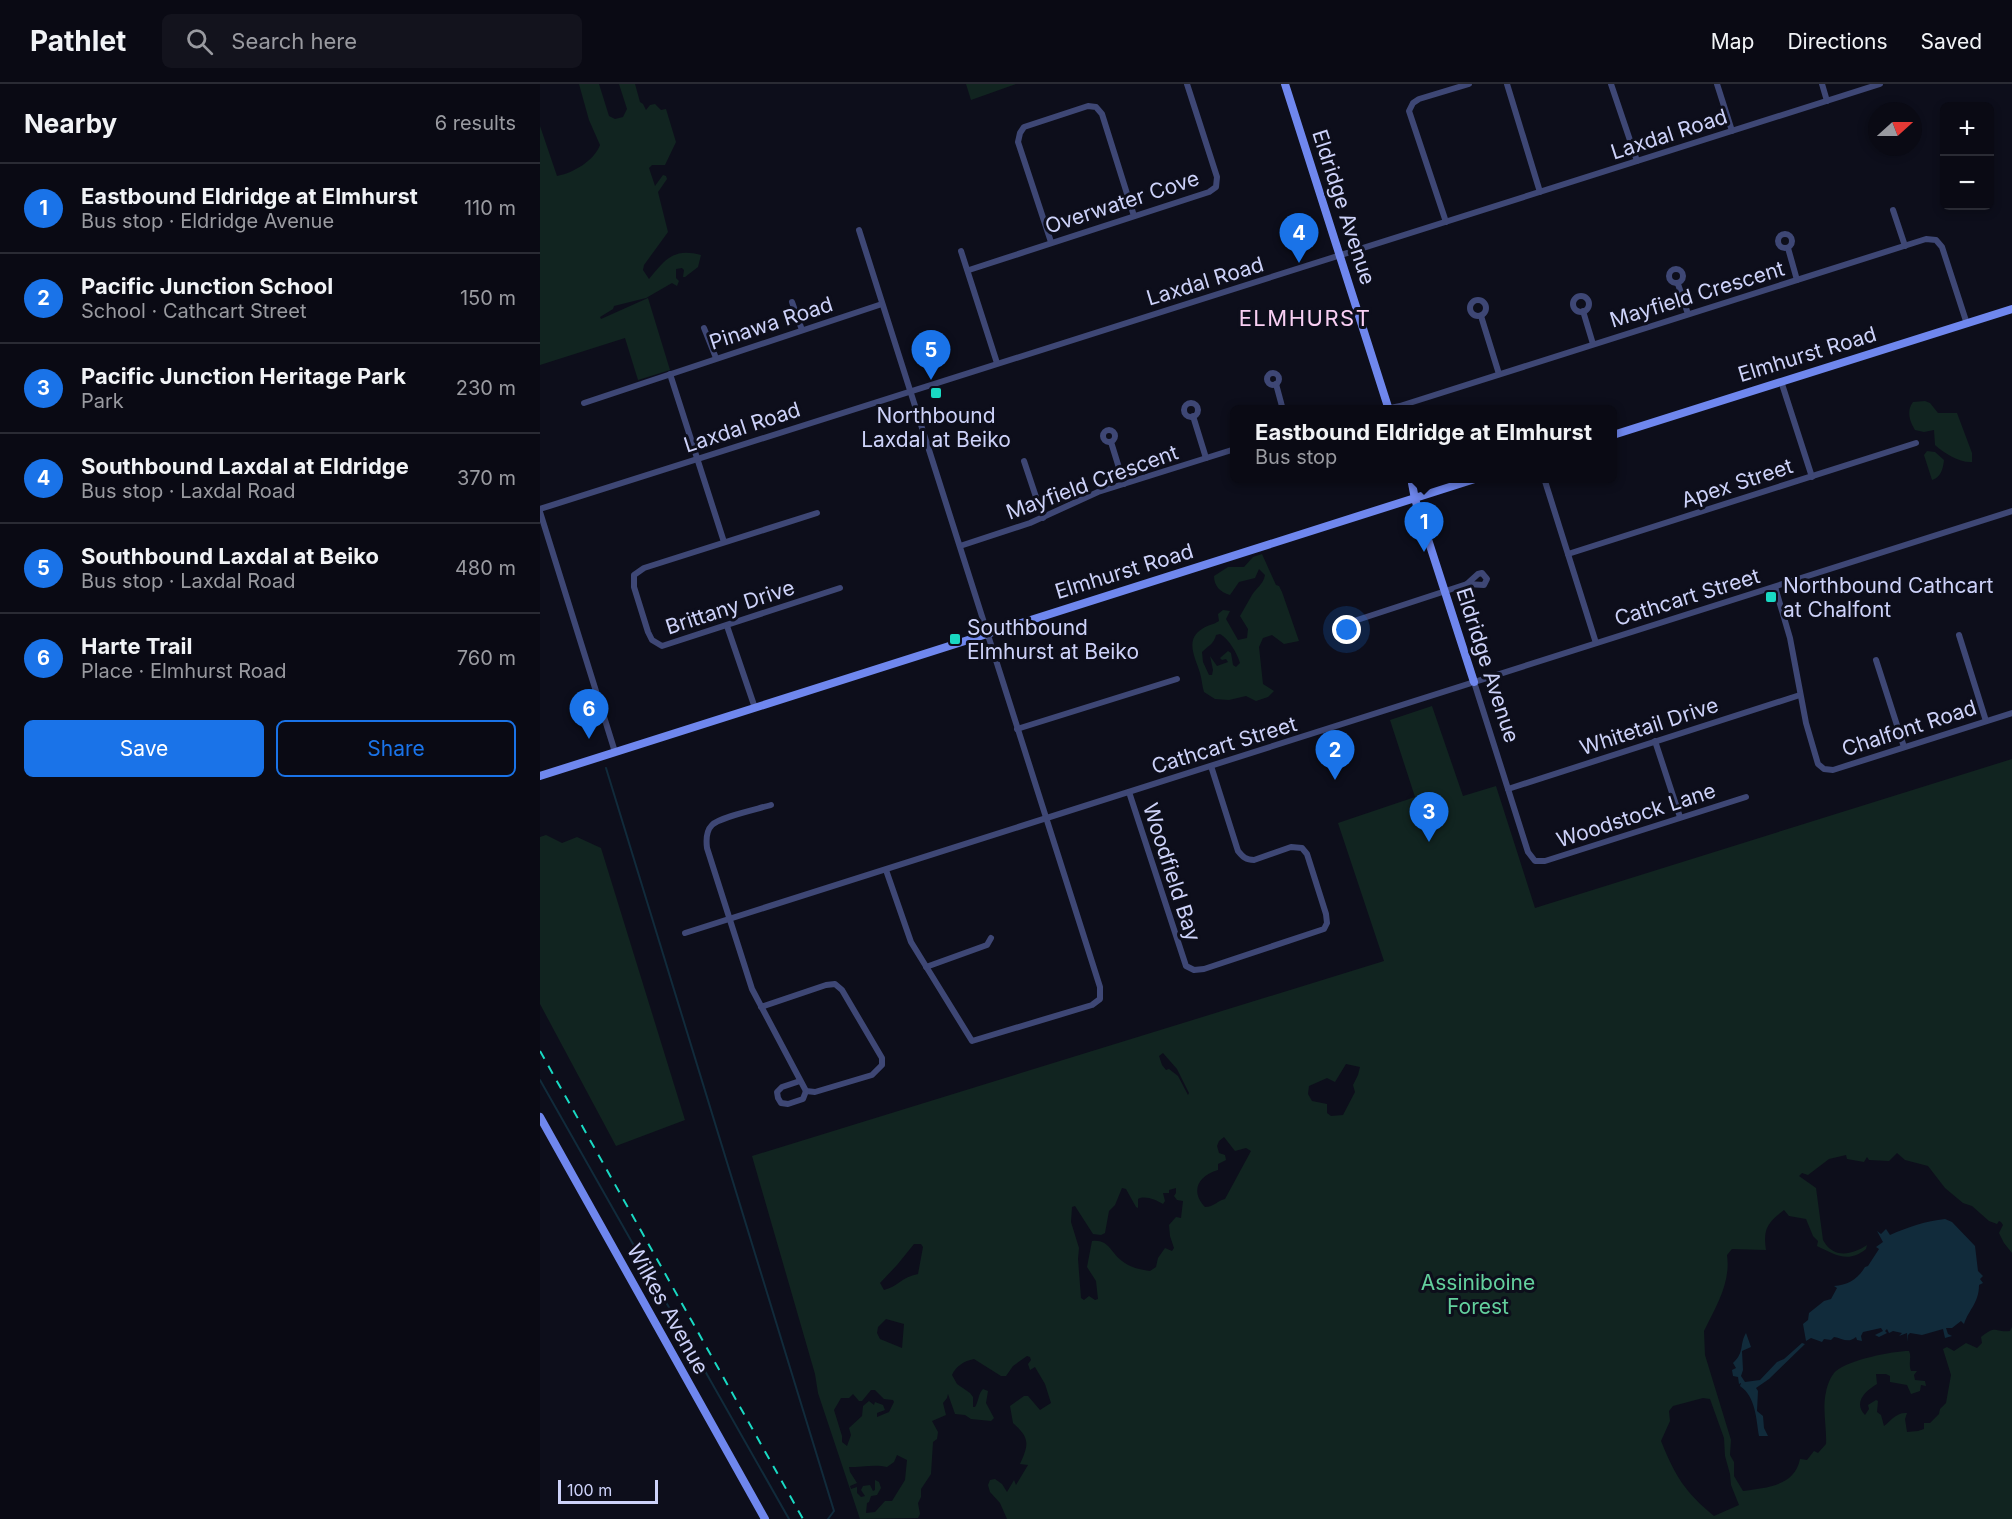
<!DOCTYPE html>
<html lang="en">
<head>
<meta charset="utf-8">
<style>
	:root { --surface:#0a0a14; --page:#13131d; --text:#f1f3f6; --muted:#999aa0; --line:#2a2b34; --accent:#1a73e8 }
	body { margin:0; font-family:Inter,sans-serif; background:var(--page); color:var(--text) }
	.controls { position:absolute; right:18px; top:18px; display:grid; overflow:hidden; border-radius:9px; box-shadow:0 3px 9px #0003 }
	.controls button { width:54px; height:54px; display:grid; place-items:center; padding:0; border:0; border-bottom:2px solid var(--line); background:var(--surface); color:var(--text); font:30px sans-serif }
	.compass { position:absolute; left:1328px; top:18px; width:54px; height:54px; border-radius:50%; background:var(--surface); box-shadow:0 3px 9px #0003; rotate:69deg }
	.scale { position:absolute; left:18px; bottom:15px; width:100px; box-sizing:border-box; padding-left:6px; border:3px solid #cdd2f9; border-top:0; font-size:16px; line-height:21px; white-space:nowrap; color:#cdd2f9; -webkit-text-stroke:4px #0d0e1b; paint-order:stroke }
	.you { position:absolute; left:807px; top:546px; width:21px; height:21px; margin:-15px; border:4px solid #fff; border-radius:50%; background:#1a73e8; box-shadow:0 0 0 9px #1a73e833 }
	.badge { display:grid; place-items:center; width:39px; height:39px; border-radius:50%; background:var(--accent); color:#fff; font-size:20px; font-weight:700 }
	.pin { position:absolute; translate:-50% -50px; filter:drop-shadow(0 2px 3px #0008) }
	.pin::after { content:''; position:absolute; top:32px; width:21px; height:18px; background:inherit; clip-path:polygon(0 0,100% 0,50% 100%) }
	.popup { position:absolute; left:690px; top:321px; width:387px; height:78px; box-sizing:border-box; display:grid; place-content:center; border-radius:9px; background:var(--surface); filter:drop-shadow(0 2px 4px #0005); font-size:20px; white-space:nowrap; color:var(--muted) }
	.popup b { font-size:22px; color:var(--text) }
	.popup::after { content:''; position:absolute; left:50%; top:100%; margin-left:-12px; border:12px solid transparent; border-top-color:var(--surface) }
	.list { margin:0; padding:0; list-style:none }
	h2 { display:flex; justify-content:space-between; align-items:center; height:78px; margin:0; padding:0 24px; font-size:26px }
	h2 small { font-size:20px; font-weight:400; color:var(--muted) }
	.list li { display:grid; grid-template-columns:39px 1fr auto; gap:18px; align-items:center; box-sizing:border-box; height:90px; padding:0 24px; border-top:2px solid var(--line) }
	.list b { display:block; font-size:22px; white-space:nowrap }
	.list p { margin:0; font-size:20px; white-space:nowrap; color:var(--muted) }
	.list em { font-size:20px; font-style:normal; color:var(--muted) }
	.actions { display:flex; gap:12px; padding:18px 24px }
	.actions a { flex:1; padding:14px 0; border:2px solid var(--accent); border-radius:9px; text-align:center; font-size:21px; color:var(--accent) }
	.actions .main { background:var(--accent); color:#fff }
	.icon { flex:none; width:33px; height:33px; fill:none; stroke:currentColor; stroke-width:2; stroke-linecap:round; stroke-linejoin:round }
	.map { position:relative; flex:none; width:1472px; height:1435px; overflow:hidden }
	header { display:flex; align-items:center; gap:36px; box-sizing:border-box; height:84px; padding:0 30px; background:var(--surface); border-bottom:2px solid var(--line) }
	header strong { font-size:28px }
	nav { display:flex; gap:33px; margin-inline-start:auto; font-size:21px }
	.search { width:420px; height:54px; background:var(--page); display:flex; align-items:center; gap:15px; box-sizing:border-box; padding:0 21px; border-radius:9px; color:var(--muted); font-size:22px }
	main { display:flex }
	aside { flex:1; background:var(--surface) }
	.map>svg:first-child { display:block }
</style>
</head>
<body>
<header>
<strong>Pathlet</strong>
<div class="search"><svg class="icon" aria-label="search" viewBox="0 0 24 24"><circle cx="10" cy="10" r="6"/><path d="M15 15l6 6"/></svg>Search here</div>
<nav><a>Map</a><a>Directions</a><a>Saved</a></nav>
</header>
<main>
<aside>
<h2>Nearby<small>6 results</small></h2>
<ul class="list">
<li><span class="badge">1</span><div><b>Eastbound Eldridge at Elmhurst</b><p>Bus stop · Eldridge Avenue</p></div><em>110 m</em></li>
<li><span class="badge">2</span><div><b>Pacific Junction School</b><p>School · Cathcart Street</p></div><em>150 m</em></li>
<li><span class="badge">3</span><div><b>Pacific Junction Heritage Park</b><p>Park</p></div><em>230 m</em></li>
<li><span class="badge">4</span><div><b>Southbound Laxdal at Eldridge</b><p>Bus stop · Laxdal Road</p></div><em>370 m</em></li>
<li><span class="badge">5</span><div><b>Southbound Laxdal at Beiko</b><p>Bus stop · Laxdal Road</p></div><em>480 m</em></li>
<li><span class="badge">6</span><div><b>Harte Trail</b><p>Place · Elmhurst Road</p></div><em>760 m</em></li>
</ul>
<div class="actions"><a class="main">Save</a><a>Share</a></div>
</aside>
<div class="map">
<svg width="1472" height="1435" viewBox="0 0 1472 1435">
	<rect width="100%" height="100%" fill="#0d0e1b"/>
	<g fill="#112420" fill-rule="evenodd">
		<path d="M39 0H59L69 32 75 35 83 33 87 25 79 0H95L100 18 103 20 106 26 110 21 115 20 121 26 126 25 136 58 125 81H112L109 84 115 102 123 91 126 92 127 95 118 108 128 148 104 181 103 186 109 195C124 177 133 163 161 171L158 183 145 193H143L144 186 142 184 136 185V194L139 197 137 202 132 199 106 214 74 222 73 225 60 233 61 235 108 214 130 286 98 296 85 254 0 281V42L17 92C33 89 54 77 60 61L49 36Z"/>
		<polygon points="426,0 476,0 431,16"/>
		<path d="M1385 317 1390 319 1398 329H1417L1432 369V378C1420 379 1404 369 1395 361L1394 346 1384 348 1375 346C1370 338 1366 327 1373 318Z"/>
		<path d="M1387 367 1395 368 1404 376C1403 385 1401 393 1392 396L1384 371Z"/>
		<path d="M722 470 736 501 739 502 742 508 759 557 744 560 732 551 723 554 719 563 723 600 734 607 728 613 716 617 706 612 689 616 675 615 664 608C662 602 662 596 660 589 656 575 644 556 662 545 667 541 673 541 679 537L678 530 683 526 690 527 686 535 698 556 707 554 708 545 700 532C704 525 708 518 712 511 717 503 723 501 725 491L719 485 715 494 699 498 690 511C680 508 674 502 674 492L688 483H704L713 473ZM680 550C689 555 697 569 700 579L696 583 693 581 691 569 688 567 680 574 682 576 686 575 688 578 677 582 670 572 673 586 672 591H669L663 578 662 568C668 562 674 560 676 551Z"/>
		<path d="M892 622 923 712 956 702 995 824 1472 675V1169L1464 1159 1459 1149 1463 1141 1461 1138 1459 1137 1457 1140 1449 1137 1432 1122 1423 1119 1405 1104 1388 1082 1365 1076 1357 1069 1349 1077 1329 1076 1327 1073 1324 1078 1307 1075 1306 1071 1289 1075 1268 1091 1262 1089 1259 1092 1276 1104 1283 1156C1293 1175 1312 1171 1327 1161L1326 1165C1308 1180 1294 1170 1277 1162L1278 1157 1273 1152 1266 1135 1249 1132 1244 1126C1227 1139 1223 1145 1226 1166L1192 1165 1187 1171C1191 1199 1176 1222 1164 1247L1165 1271 1191 1356 1190 1371 1194 1378V1392L1203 1407C1226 1404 1255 1402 1260 1375L1267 1376 1274 1367 1278 1369 1286 1360C1287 1344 1282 1325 1286 1308 1287 1302 1291 1291 1296 1287 1309 1276 1352 1267 1369 1267 1372 1273 1368 1279 1371 1287H1377L1374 1291 1375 1296 1385 1297 1386 1302 1381 1301 1380 1307 1371 1310 1367 1301 1350 1298V1292L1346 1290H1336L1337 1300C1325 1307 1313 1319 1325 1331L1329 1325 1328 1321 1336 1316 1338 1317 1337 1328 1341 1331 1344 1342C1351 1337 1356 1328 1367 1329L1365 1335 1367 1348 1378 1347 1384 1345V1339H1390L1399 1330 1400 1325 1406 1319 1411 1291 1403 1265 1407 1263 1414 1267 1426 1259 1437 1264 1442 1259 1441 1253C1457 1240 1454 1249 1470 1247L1472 1243V1435H467L460 1419 450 1408 448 1401 450 1396 455 1395 462 1400 467 1408 474 1396 476 1401 488 1381 480 1380C489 1360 490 1354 473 1339L470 1322 484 1312H488L500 1326 511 1319 505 1300 495 1283 490 1286 488 1280 491 1276 490 1273 487 1272 473 1282 466 1292H461L434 1275C424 1277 416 1282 412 1291L417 1300 430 1309 433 1313V1323H435C439 1317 438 1310 443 1305L448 1307 446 1319 454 1334 451 1337 431 1335 425 1331 415 1330 408 1310 407 1314 403 1319 406 1331 392 1337 398 1348 397 1355 393 1358 391 1390 381 1405V1413L378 1419 380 1430 378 1434 320 1435 278 1309 275 1290 212 1072 844 877 798 739 875 713 850 636ZM623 969 637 985 649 1009 648 1011 638 992 629 985 626 986 622 981 619 972ZM806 980 820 983 818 991 813 1001 815 1008 803 1031 791 1032 787 1029V1020L772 1017 768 1010 769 1002 787 994 795 998ZM684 1053 695 1067 706 1064 711 1067 685 1115C678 1116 674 1123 665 1123 650 1107 658 1092 678 1086V1080L686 1076 685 1071 679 1069 677 1062 679 1057ZM582 1104 586 1105 596 1123 598 1124V1115C605 1111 616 1116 623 1120L625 1117 623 1109H629V1106L636 1104V1109L634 1112 637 1116 643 1117 641 1134 636 1133 629 1141 630 1152 634 1164 632 1167 625 1164 618 1174 616 1183 610 1187C601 1186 589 1183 582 1177 570 1168 569 1155 552 1157L547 1183 556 1197 558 1215 555 1216 549 1212 544 1216 541 1214 538 1175 539 1164 531 1138 532 1123 535 1122 553 1150 561 1151 565 1149 569 1127 575 1121ZM374 1160H381L383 1163 378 1190C362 1193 357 1203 344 1206L340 1199 357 1181ZM346 1235 364 1240 362 1264 340 1255 337 1249 338 1243ZM331 1306H335L344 1315 353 1316 354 1318 349 1328 337 1333V1329L345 1326 343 1321 335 1318 334 1321 329 1317 323 1322 322 1332 309 1344 311 1351 307 1362 302 1358V1352L294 1326 301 1314H309L313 1310 319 1317H322ZM1163 1314 1170 1315 1184 1354 1185 1372 1190 1390 1191 1401 1199 1421 1174 1432C1145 1408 1135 1392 1121 1357L1130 1337 1129 1327 1133 1322ZM357 1371 367 1376 365 1396 352 1417H345L335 1428 326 1429 327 1419 329 1418 331 1412 337 1411 341 1404 339 1398 335 1396V1406L333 1407 330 1401 323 1402 321 1406 325 1412 321 1413 317 1409V1403L311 1405 310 1402 317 1399 310 1388 309 1383C321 1383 337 1380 347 1383L354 1378Z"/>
		<polygon points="6,751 22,759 37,753 61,764 145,1036 76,1062 0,920 0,753"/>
	</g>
	<g fill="#112b3b">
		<path d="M1405 1135 1412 1138 1435 1162 1438 1187 1443 1192 1440 1195 1443 1199 1439 1201C1439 1219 1429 1225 1424 1240L1421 1237 1412 1244H1406L1408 1250 1412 1252 1405 1254 1403 1245 1382 1251 1370 1249 1368 1251V1258L1367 1249 1359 1252 1362 1249 1353 1247 1349 1249 1347 1245 1345 1247 1347 1249 1339 1253 1335 1251 1343 1247 1341 1244 1323 1248 1321 1252 1322 1257 1317 1256 1316 1253C1308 1260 1302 1254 1294 1253L1291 1256 1284 1255 1282 1258 1271 1254 1266 1257 1263 1240 1268 1236 1269 1229 1284 1217 1291 1215 1297 1204 1294 1202C1308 1201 1318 1195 1325 1183L1328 1182 1339 1165 1336 1163 1343 1158 1337 1147 1341 1150 1346 1145 1350 1151C1368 1143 1386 1137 1405 1135Z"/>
		<path d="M1206 1249 1211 1263 1202 1267 1203 1286 1201 1292 1205 1298 1220 1296 1237 1278 1244 1275 1262 1259 1265 1260 1229 1295 1216 1304 1218 1307 1217 1327 1223 1332 1224 1344 1228 1352H1219C1216 1335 1216 1313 1200 1302L1201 1299 1199 1300 1198 1293 1193 1292 1192 1286 1196 1284 1193 1279C1205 1268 1199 1261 1206 1249Z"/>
	</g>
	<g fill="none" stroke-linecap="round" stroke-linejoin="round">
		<g stroke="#112b3b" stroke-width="2">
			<polyline points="66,684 294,1427 288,1435"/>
			<polyline points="0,996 249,1435"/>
		</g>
		<g stroke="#3e4775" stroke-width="6">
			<polyline points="967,0 1000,108"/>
			<polyline points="1071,0 1097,77"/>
			<polyline points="1177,0 1192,47"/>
			<polyline points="1282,0 1287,17"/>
			<polyline points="1353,126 1365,162"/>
			<polyline points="906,138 869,27 873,19 879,15 929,0"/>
			<polyline points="319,146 560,903 560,915 552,921 432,957 371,858 346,786"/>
			<circle cx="1245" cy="157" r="7"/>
			<polyline points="511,158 478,58 480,49 484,43 548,22 556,23 562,30 594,132"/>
			<polyline points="1248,164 1257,196"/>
			<polyline points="421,167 457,279"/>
			<circle cx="1136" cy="192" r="7"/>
			<polyline points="429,186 669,108 676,103 677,93 647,0"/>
			<polyline points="1138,200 1148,230"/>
			<circle cx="1041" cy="220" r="8"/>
			<circle cx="938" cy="224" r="8"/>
			<polyline points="252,218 262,246"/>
			<polyline points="1043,227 1053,260"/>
			<polyline points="941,232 959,290"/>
			<polyline points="164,244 176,274"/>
			<circle cx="733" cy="295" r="6"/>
			<polyline points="130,290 184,458"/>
			<polyline points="1241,297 1272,393"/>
			<polyline points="736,300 743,326"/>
			<polyline points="44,319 342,220"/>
			<circle cx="651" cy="326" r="7"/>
			<polyline points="841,326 860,322 1386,155 1396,156 1402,163 1427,240"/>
			<polyline points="653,332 666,374"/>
			<circle cx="569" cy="352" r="6"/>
			<polyline points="571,358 584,400"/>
			<polyline points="484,377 503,434"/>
			<polyline points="1004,394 1056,559"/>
			<polyline points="0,425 1340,0"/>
			<polyline points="0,428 75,668"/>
			<polyline points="277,429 104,484 94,491 94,503 108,548 112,556 122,562 300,504"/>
			<polyline points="420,462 490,439 558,408 695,365"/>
			<polyline points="1028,470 1376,359"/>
			<polygon points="942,489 947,495 944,501 927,500 938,490"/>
			<polyline points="1235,503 1250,554 1266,639 1278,680 1284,685 1293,686 1472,629"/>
			<polyline points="808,539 927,500"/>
			<polyline points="187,542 215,624"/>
			<polyline points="1419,551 1446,637"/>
			<polyline points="1336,576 1364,663"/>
			<polyline points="934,598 988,768 995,777 1005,777 1206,713"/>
			<polyline points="477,645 637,595"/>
			<polyline points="1115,657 1140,733"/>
			<polyline points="968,705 1260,611"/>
			<path d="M589 708 646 882 654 886 664 885 784 845 787 839 786 830 767 770 762 764 751 763 714 776C706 776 703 773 698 767L671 682"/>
			<polyline points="145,849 1472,427"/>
			<polyline points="386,883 447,861 451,854"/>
			<path d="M221 923 286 901 295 900 302 906 342 974V981L332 991 275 1008 266 1007 212 905 167 764C166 756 166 747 172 741 180 733 218 725 231 721"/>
			<polyline points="260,997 242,1003 237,1008 238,1014 241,1019 248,1020 263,1015 266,1007"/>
		</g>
		<g stroke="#6f87ee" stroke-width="8">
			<polyline points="745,0 849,326"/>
			<polyline points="1073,351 1472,225"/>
			<polyline points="871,394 875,415 934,598"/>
			<polyline points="0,692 938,394"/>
			<polyline points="0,1033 225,1435"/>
		</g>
		<polyline stroke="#19d9c3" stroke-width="2" stroke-dasharray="9 8" stroke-linecap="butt" points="0,967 263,1435"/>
	</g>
	<g fill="#19d9c3" stroke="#0d0e1b" stroke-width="2">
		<rect x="390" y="303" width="12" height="12" rx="3"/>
		<rect x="1225" y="507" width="12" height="12" rx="3"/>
		<rect x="409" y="549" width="12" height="12" rx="3"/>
	</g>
	<g text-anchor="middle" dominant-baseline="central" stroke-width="6" stroke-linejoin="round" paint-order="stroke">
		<g font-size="21" fill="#cdd2f9" stroke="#0d0e1b">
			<text transform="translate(1129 50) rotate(-18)">Laxdal Road</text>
			<text transform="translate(582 118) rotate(-18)">Overwater Cove</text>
			<text transform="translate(804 123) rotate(72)">Eldridge Avenue</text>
			<text transform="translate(665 197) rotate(-17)">Laxdal Road</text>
			<text transform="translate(1157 210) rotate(-17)">Mayfield Crescent</text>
			<text transform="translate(231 239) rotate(-18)">Pinawa Road</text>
			<text transform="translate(1267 270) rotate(-17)">Elmhurst Road</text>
			<text transform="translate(202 343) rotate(-18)">Laxdal Road</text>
			<text transform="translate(552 398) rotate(-20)">Mayfield Crescent</text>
			<text transform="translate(1197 399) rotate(-18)">Apex Street</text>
			<text transform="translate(584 487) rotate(-17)">Elmhurst Road</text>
			<text transform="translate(1147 513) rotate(-17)">Cathcart Street</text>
			<text transform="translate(190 523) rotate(-18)">Brittany Drive</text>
			<text transform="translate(948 581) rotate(72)">Eldridge Avenue</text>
			<text transform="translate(1109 642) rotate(-18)">Whitetail Drive</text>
			<text transform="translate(1369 644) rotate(-18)">Chalfont Road</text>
			<text transform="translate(684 661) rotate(-17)">Cathcart Street</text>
			<text transform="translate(1096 731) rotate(-18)">Woodstock Lane</text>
			<text transform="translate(632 788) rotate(72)">Woodfield Bay</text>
			<text transform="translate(128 1225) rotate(61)">Wilkes Avenue</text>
		</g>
		<g font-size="21" fill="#cdd2f9" stroke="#0d0e1b" text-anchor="start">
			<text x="396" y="331" text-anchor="middle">Northbound<tspan x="396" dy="24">Laxdal at Beiko</tspan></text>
			<text x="1243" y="501">Northbound Cathcart<tspan x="1243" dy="24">at Chalfont</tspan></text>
			<text x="427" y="543">Southbound<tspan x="427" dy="24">Elmhurst at Beiko</tspan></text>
		</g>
		<g font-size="21" fill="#63d09d" stroke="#0d0e1b">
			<text x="938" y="1198">Assiniboine<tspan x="938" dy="24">Forest</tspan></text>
		</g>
		<g font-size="22" letter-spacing="1.5" fill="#f9cff3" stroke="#0d0e1b">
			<text x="765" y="234">ELMHURST</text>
		</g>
	</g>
</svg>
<div class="controls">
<button>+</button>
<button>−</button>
</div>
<svg class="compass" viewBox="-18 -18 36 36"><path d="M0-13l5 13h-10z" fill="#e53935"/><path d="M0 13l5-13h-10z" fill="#999aa0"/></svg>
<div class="scale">100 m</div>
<div class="you"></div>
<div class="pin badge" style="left:884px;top:468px">1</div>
<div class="popup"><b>Eastbound Eldridge at Elmhurst</b>Bus stop</div>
<div class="pin badge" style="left:795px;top:696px">2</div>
<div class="pin badge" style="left:889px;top:758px">3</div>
<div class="pin badge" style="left:759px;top:179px">4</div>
<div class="pin badge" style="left:391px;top:296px">5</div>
<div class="pin badge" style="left:49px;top:655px">6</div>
</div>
</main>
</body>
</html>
